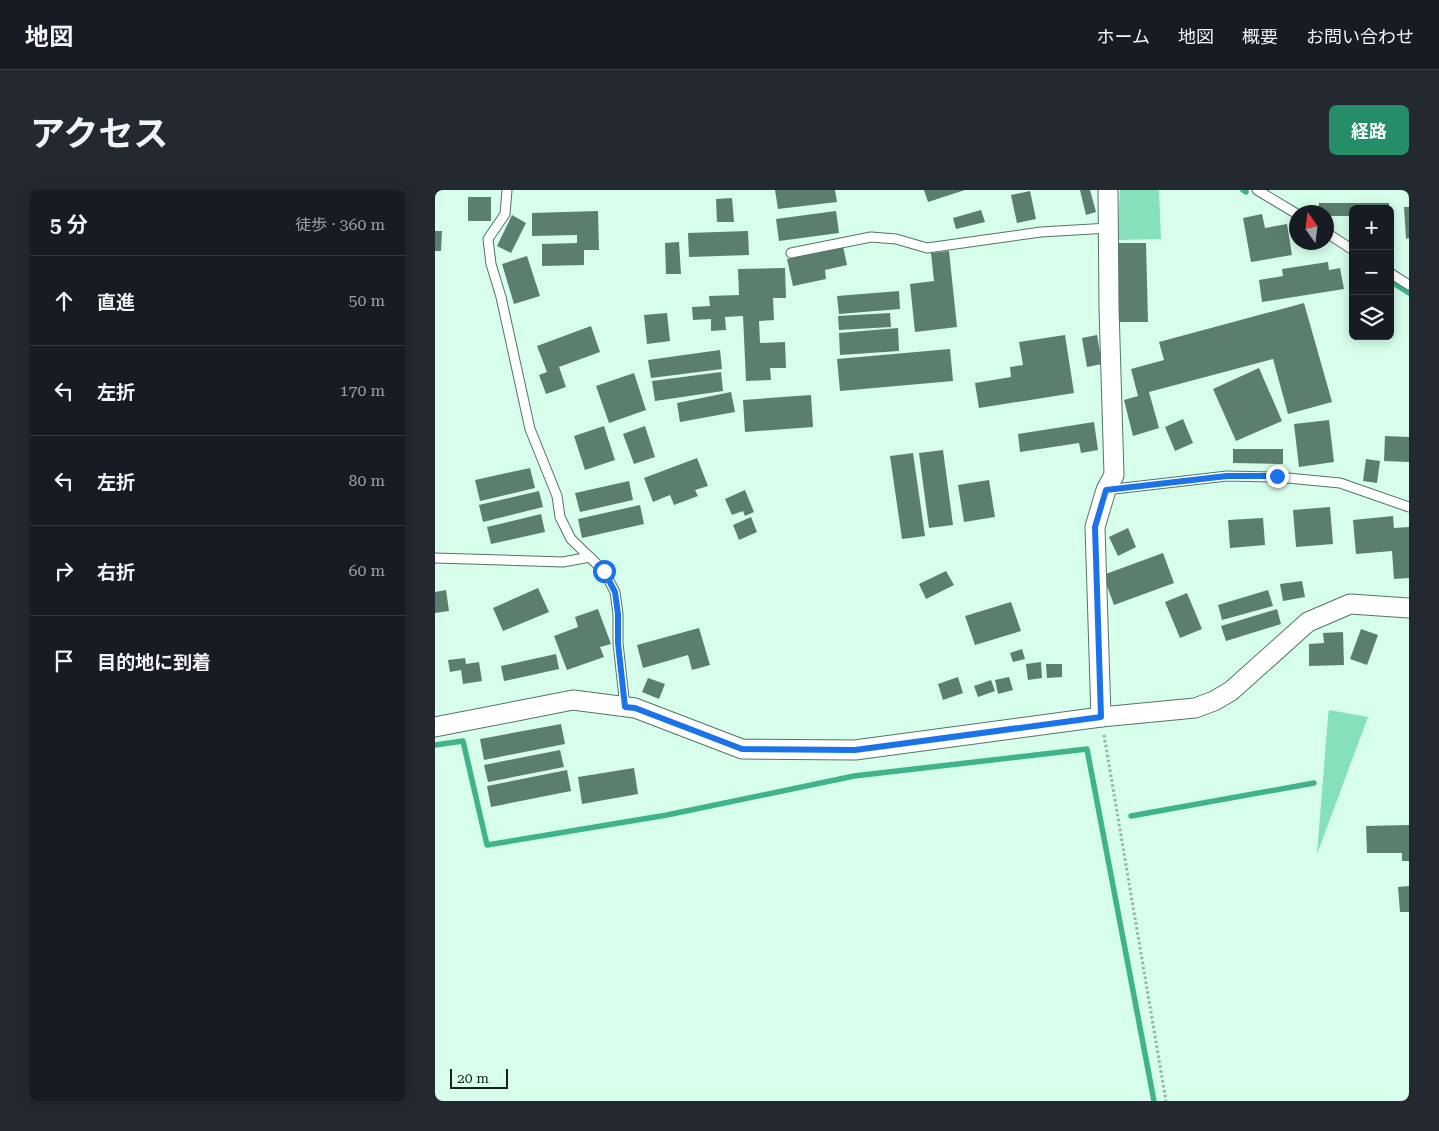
<!DOCTYPE html>
<html lang="ja">
<head>
<meta charset="utf-8">
<style>
	:root { --surface:#171b24; --page:#242831; --text:#f1f3f6; --muted:#9ea1a6; --line:#363941; --accent:#268d69 }
	body { margin:0; font-family:"Roboto Serif","Noto Sans JP",serif; background:var(--page); color:var(--text) }
	.controls { position:absolute; right:15px; top:15px; display:grid; overflow:hidden; border-radius:8px; box-shadow:0 2px 12px #0003 }
	.controls button { width:45px; height:45px; display:grid; place-items:center; padding:0; border:0; border-bottom:1px solid var(--line); background:var(--surface); color:var(--text); font:25px sans-serif }
	.compass { position:absolute; left:854px; top:15px; width:45px; height:45px; border-radius:50%; background:var(--surface); box-shadow:0 2px 12px #0003; rotate:346deg }
	.scale { position:absolute; left:15px; bottom:12px; width:58px; box-sizing:border-box; padding-left:5px; border:2px solid #15231d; border-top:0; font-size:14px; line-height:18px; white-space:nowrap; color:#15231d; -webkit-text-stroke:4px #d7fdeb; paint-order:stroke }
	.stop { position:absolute; width:15px; height:15px; margin:-11px; border:4px solid #1a73e8; border-radius:50%; background:#fff }
	.stop.end { background:#1a73e8; border-color:#fff; box-shadow:0 1px 5px #0008 }
	.list { margin:0; padding:0; list-style:none }
	h2 { display:flex; justify-content:space-between; align-items:center; height:65px; margin:0; padding:0 20px; font-size:21px }
	h2 small { font-size:16px; font-weight:400; color:var(--muted) }
	.list li { display:grid; grid-template-columns:32px 1fr auto; gap:15px; align-items:center; box-sizing:border-box; height:90px; padding:0 20px; border-top:1px solid var(--line) }
	.list b { display:block; font-size:19px; white-space:nowrap }
	.list em { font-size:16px; font-style:normal; color:var(--muted) }
	.icon { flex:none; width:28px; height:28px; fill:none; stroke:currentColor; stroke-width:2; stroke-linecap:round; stroke-linejoin:round }
	.map { position:relative; flex:none; width:974px; height:911px; overflow:hidden; border-radius:8px }
	header { display:flex; align-items:center; gap:30px; box-sizing:border-box; height:70px; padding:0 25px; background:var(--surface); border-bottom:1px solid var(--line) }
	header strong { font-size:24px }
	nav { display:flex; gap:28px; margin-inline-start:auto; font-size:18px }
	.intro { display:flex; align-items:center; justify-content:space-between; box-sizing:border-box; height:120px; padding:0 30px }
	h1 { margin:0; font-size:35px }
	.button { padding:12px 22px; border-radius:8px; background:var(--accent); color:#fff; font-size:18px; font-weight:700 }
	main { display:flex; gap:30px; padding:0 30px }
	aside { flex:1; background:var(--surface); border-radius:8px; box-shadow:0 2px 12px #0003 }
	.map>svg:first-child { display:block }
</style>
</head>
<body>
<header>
<strong>地図</strong>
<nav><a>ホーム</a><a>地図</a><a>概要</a><a>お問い合わせ</a></nav>
</header>
<div class="intro"><h1>アクセス</h1><a class="button">経路</a></div>
<main>
<aside>
<h2>5 分<small>徒歩 · 360 m</small></h2>
<ul class="list">
<li><svg class="icon" aria-label="ahead" viewBox="0 0 24 24"><path d="M12 20V5M6 11l6-6 6 6"/></svg><div><b>直進</b></div><em>50 m</em></li>
<li><svg class="icon" aria-label="left" viewBox="0 0 24 24"><path d="M17 20v-9H6M10 6l-5 5 5 5"/></svg><div><b>左折</b></div><em>170 m</em></li>
<li><svg class="icon" aria-label="left" viewBox="0 0 24 24"><path d="M17 20v-9H6M10 6l-5 5 5 5"/></svg><div><b>左折</b></div><em>80 m</em></li>
<li><svg class="icon" aria-label="right" viewBox="0 0 24 24"><path d="M7 20v-9h11M14 6l5 5-5 5"/></svg><div><b>右折</b></div><em>60 m</em></li>
<li><svg class="icon" aria-label="arrive" viewBox="0 0 24 24"><path d="M6 21V4h12l-3 4 3 4H6"/></svg><div><b>目的地に到着</b></div></li>
</ul>
</aside>
<div class="map">
<svg width="974" height="911" viewBox="0 0 974 911">
	<rect width="100%" height="100%" fill="#d7fdeb"/>
	<g fill="#85e1ba">
		<polygon points="685,0 724,0 726,49 682,50"/>
		<polygon points="894,520 933,527 882,664 893,527"/>
	</g>
	<g fill="none" stroke-linecap="round" stroke-linejoin="round">
		<g stroke="#3fb389" stroke-width="5.5">
			<polyline points="808,0 811,2"/>
			<polyline points="955,91 974,103"/>
			<polyline points="0,555 28,551 52,655 232,625 419,586 652,559 719,911"/>
			<polyline points="696,626 879,593"/>
		</g>
	</g>
	<g fill="#5c7e6f">
		<polygon points="340,0 400,0 402,12 343,19"/>
		<polygon points="489,0 530,0 493,12"/>
		<polygon points="645,0 655,0 661,22 651,25"/>
		<polygon points="595,1 601,29 582,33 576,5"/>
		<rect x="33" y="7" width="23" height="24"/>
		<polygon points="297,8 299,32 282,32 281,9"/>
		<polygon points="884,13 954,13 954,19 918,19 918,26 892,26 892,22 883,22"/>
		<polygon points="969,17 974,17 974,48 971,49"/>
		<polygon points="546,20 550,32 521,39 518,28"/>
		<polygon points="163,21 164,60 149,60 149,75 107,76 107,54 142,53 142,45 97,46 97,23"/>
		<polygon points="401,21 404,43 344,51 341,29"/>
		<polygon points="827,24 830,38 852,34 857,65 816,72 808,28"/>
		<polygon points="77,25 91,33 76,63 62,56"/>
		<polygon points="0,41 7,41 6,61 0,61"/>
		<polygon points="313,41 314,65 254,67 253,43"/>
		<polygon points="244,52 246,84 231,84 230,53"/>
		<polygon points="683,53 711,53 713,132 684,132"/>
		<polygon points="408,56 412,75 390,80 391,89 358,96 352,69"/>
		<polygon points="514,61 522,137 480,142 475,94 499,91 496,63"/>
		<polygon points="92,66 105,106 79,114 67,74"/>
		<polygon points="893,72 894,80 905,78 909,99 827,112 824,90 848,86 847,79"/>
		<polygon points="350,78 351,108 338,108 339,130 324,131 325,153 350,152 351,178 335,178 336,190 311,191 308,126 290,127 291,140 276,141 276,129 258,130 257,117 275,116 274,106 304,105 303,79"/>
		<polygon points="464,101 465,119 404,124 402,106"/>
		<polygon points="869,113 897,212 853,224 838,169 714,202 724,238 698,246 689,210 703,206 696,179 729,170 724,152"/>
		<polygon points="232,123 235,151 212,154 209,125"/>
		<polygon points="455,123 456,137 404,140 403,126"/>
		<polygon points="156,136 165,162 124,177 131,197 111,204 104,185 112,182 102,156"/>
		<polygon points="463,138 464,161 405,165 404,143"/>
		<polygon points="630,145 639,203 544,218 540,193 576,187 575,177 588,175 584,152"/>
		<polygon points="662,145 667,174 652,177 647,148"/>
		<polygon points="515,159 518,191 405,201 402,169"/>
		<polygon points="285,160 287,179 216,188 213,170"/>
		<polygon points="824,178 847,231 801,251 778,199"/>
		<polygon points="286,182 288,201 220,211 217,191"/>
		<polygon points="199,183 211,220 174,233 161,196"/>
		<polygon points="296,202 300,222 245,232 242,213"/>
		<polygon points="376,205 378,237 310,242 308,210"/>
		<polygon points="748,229 758,253 740,261 730,237"/>
		<polygon points="894,230 899,272 864,277 859,234"/>
		<polygon points="659,232 663,260 646,263 644,253 585,262 583,244"/>
		<polygon points="169,236 180,270 150,280 139,246"/>
		<polygon points="210,236 220,267 199,274 188,244"/>
		<polygon points="950,246 974,247 974,272 949,271"/>
		<polygon points="798,259 848,259 848,274 798,273"/>
		<polygon points="508,260 518,335 494,338 484,263"/>
		<polygon points="478,263 490,346 467,349 455,266"/>
		<polygon points="262,268 273,296 260,300 263,306 239,315 235,305 218,312 209,288"/>
		<polygon points="931,269 945,271 942,293 928,291"/>
		<polygon points="95,278 100,298 45,311 40,290"/>
		<polygon points="554,290 560,327 529,332 523,295"/>
		<polygon points="194,291 198,310 145,322 140,303"/>
		<polygon points="310,300 319,322 310,326 308,321 297,325 290,309"/>
		<polygon points="104,301 108,317 48,332 44,315"/>
		<polygon points="205,315 209,334 147,348 143,329"/>
		<polygon points="895,317 898,354 861,357 858,320"/>
		<polygon points="106,324 110,342 56,354 52,337"/>
		<polygon points="958,326 959,338 974,337 974,388 959,389 957,361 921,364 918,330"/>
		<polygon points="316,327 322,342 304,350 298,335"/>
		<polygon points="828,328 830,355 795,358 793,330"/>
		<polygon points="693,338 701,357 683,366 674,347"/>
		<polygon points="728,363 739,393 679,415 668,385"/>
		<polygon points="511,381 519,395 491,409 484,394"/>
		<polygon points="867,391 870,407 848,411 845,394"/>
		<polygon points="103,398 114,422 68,441 58,418"/>
		<polygon points="11,400 14,421 0,423 0,402"/>
		<polygon points="833,400 838,416 787,430 783,415"/>
		<polygon points="752,403 767,439 745,448 730,412"/>
		<polygon points="576,412 586,441 540,455 530,426"/>
		<polygon points="163,419 176,454 165,457 169,467 132,480 119,446 143,437 140,427"/>
		<polygon points="842,419 846,434 791,451 786,436"/>
		<polygon points="264,438 275,475 257,480 253,465 208,478 202,455"/>
		<polygon points="926,439 943,445 932,475 915,469"/>
		<polygon points="908,442 909,475 874,476 874,454 889,453 888,443"/>
		<polygon points="587,459 590,469 578,472 575,463"/>
		<polygon points="121,464 124,479 69,491 66,476"/>
		<polygon points="30,468 31,474 44,472 47,491 28,494 26,480 15,482 13,470"/>
		<polygon points="606,472 607,488 593,490 591,474"/>
		<polygon points="611,474 627,474 627,487 612,488"/>
		<polygon points="523,487 528,503 508,510 503,494"/>
		<polygon points="574,487 578,500 563,504 560,490"/>
		<polygon points="213,488 230,494 224,509 207,502"/>
		<polygon points="556,490 560,501 543,507 539,496"/>
		<polygon points="126,534 130,554 49,570 45,549"/>
		<polygon points="125,560 129,577 53,592 49,575"/>
		<polygon points="199,578 203,604 147,614 143,587"/>
		<polygon points="132,580 136,601 56,617 52,596"/>
		<polygon points="974,635 974,671 967,671 967,663 932,663 931,636"/>
		<polygon points="974,696 974,722 965,722 963,697"/>
	</g>
	<g fill="none" stroke-linecap="round" stroke-linejoin="round">
		<g stroke="#537566" stroke-width="11">
			<g id="service">
				<polyline points="72,0 70,24 53,49 56,74 66,107 95,239 122,306 125,327 136,349 169,381 180,402 183,424 183,453 190,517"/>
				<polyline points="822,0 862,24"/>
				<polyline points="892,43 918,60"/>
				<polyline points="356,63 436,47 461,49 492,58 606,42 674,38"/>
				<polyline points="955,83 974,95"/>
				<polyline points="671,300 792,286 842,287 905,293 974,317"/>
				<polyline points="0,368 128,372 155,367"/>
			</g>
		</g>
		<g stroke="#537566" stroke-width="21">
			<g id="minor">
				<polyline points="666,527 660,337 671,300 679,285 674,118 673,0"/>
				<polyline points="0,537 138,510 200,518 307,559 420,560 666,527 760,518 779,511 796,501 873,432 915,414 974,418"/>
			</g>
		</g>
		<polyline stroke="#96b4a6" stroke-width="3" stroke-dasharray="2.5 2.5" stroke-linecap="butt" points="669,545 731,911"/>
		<use href="#service" stroke="#fff" stroke-width="9"/>
		<use href="#minor" stroke="#fff" stroke-width="19"/>
	</g>
	<g fill="none" stroke-linecap="round" stroke-linejoin="round">
		<polyline stroke="#1a73e8" stroke-width="6" points="169,381 180,402 183,424 183,453 190,517 200,518 307,559 420,560 666,527 660,337 671,300 792,286 842,286"/>
	</g>
</svg>
<div class="controls">
<button>+</button>
<button>−</button>
<button><svg class="icon" aria-label="layers" viewBox="0 0 24 24"><path d="M12 4l9 5-9 5-9-5zM3 14l9 5 9-5"/></svg></button>
</div>
<svg class="compass" viewBox="-18 -18 36 36"><path d="M0-13l5 13h-10z" fill="#e53935"/><path d="M0 13l5-13h-10z" fill="#9ea1a6"/></svg>
<div class="scale">20 m</div>
<div class="stop" style="left:169px;top:381px"></div>
<div class="stop end" style="left:842px;top:286px"></div>
</div>
</main>
</body>
</html>
